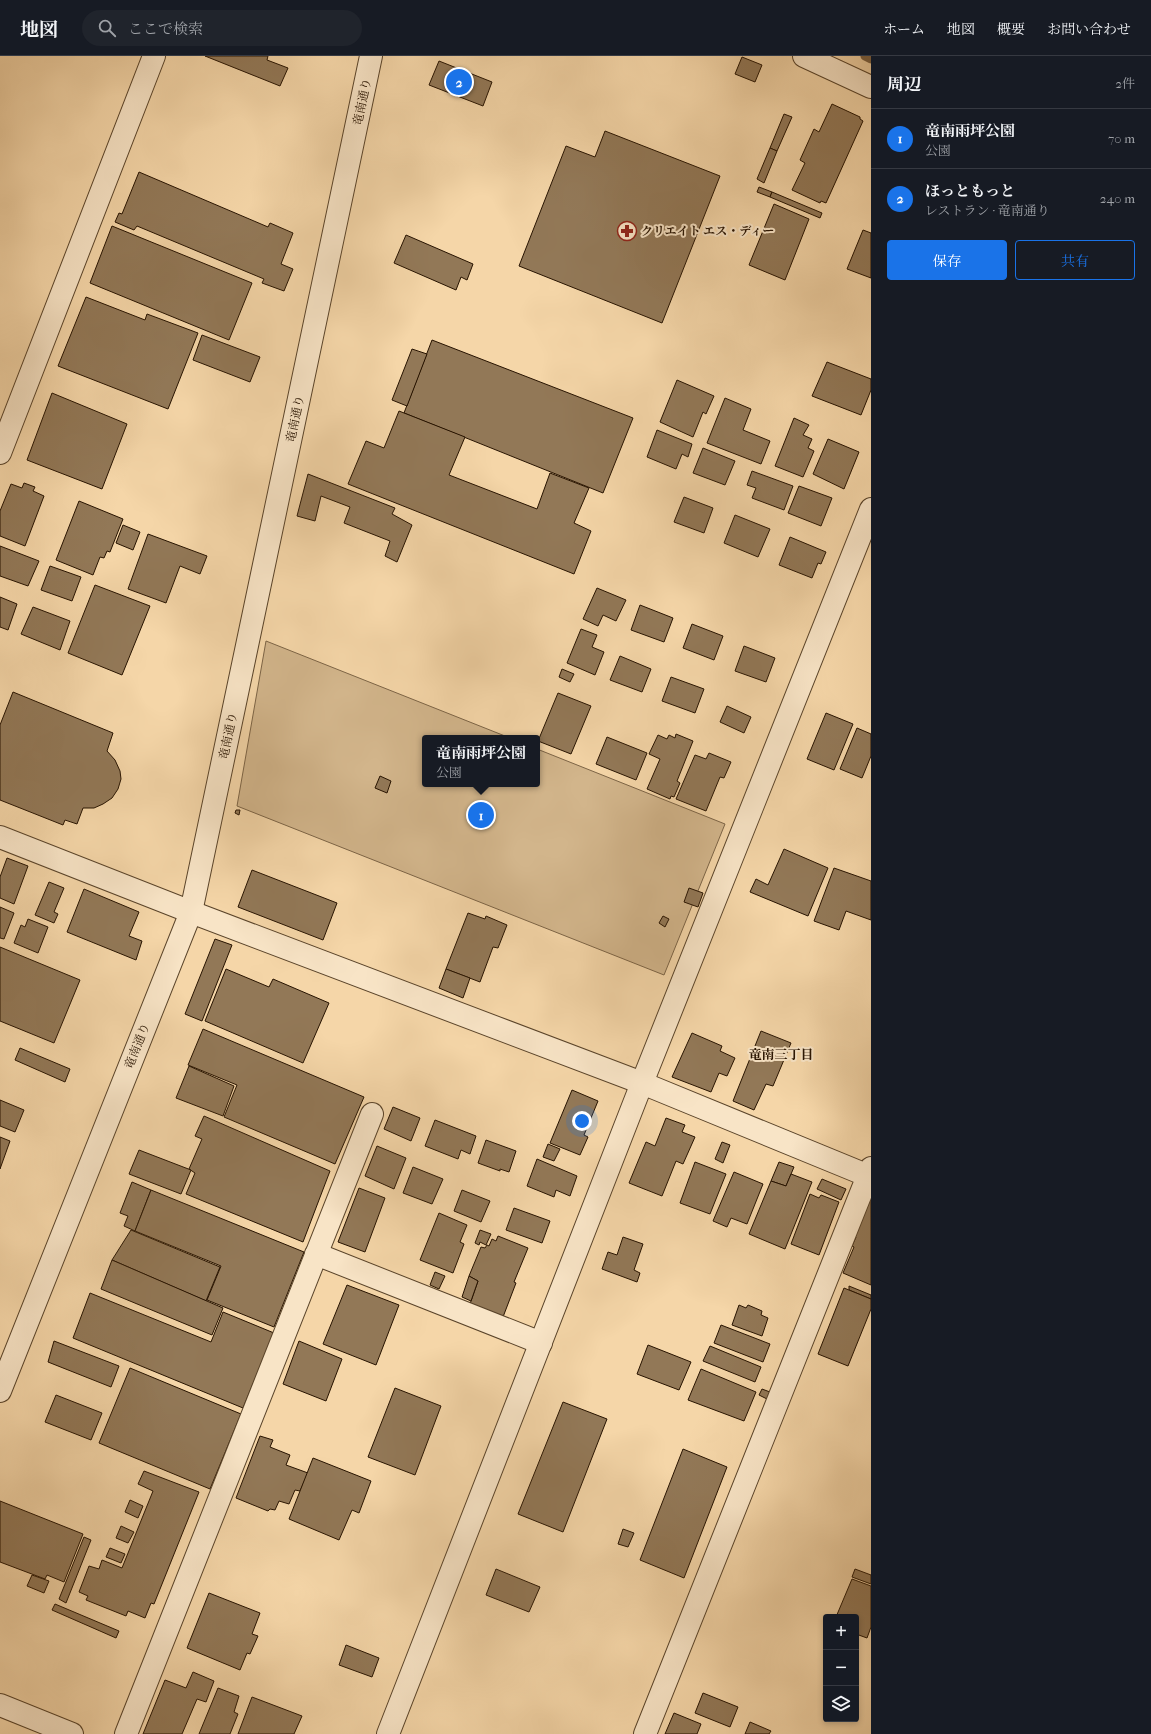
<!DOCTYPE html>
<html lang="ja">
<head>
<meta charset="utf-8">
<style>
	:root { --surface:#171b24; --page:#20242c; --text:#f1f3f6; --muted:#9ea1a6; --line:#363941; --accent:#1a73e8 }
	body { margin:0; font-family:"IM FELL French Canon","Noto Serif JP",serif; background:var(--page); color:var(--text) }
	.controls { position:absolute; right:12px; bottom:12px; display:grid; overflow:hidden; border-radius:4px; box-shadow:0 2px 6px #0003 }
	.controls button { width:36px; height:36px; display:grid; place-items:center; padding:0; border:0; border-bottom:1px solid var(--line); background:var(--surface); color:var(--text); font:20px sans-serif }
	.you { position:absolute; left:582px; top:1065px; width:14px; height:14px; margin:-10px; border:3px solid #fff; border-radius:50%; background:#1a73e8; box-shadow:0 0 0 6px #1a73e833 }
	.badge { display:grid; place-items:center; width:26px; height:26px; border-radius:50%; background:var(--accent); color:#fff; font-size:13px; font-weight:700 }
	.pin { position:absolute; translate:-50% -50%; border:2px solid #fff; box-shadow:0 1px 4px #0006 }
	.popup { position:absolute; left:422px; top:679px; width:118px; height:52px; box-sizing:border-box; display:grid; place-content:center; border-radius:4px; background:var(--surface); filter:drop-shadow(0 1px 3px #0005); font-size:13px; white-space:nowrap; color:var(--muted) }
	.popup b { font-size:15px; color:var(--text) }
	.popup::after { content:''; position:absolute; left:50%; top:100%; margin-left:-8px; border:8px solid transparent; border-top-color:var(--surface) }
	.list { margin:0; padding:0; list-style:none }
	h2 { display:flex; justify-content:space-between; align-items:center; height:52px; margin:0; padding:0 16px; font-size:17px }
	h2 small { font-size:13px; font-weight:400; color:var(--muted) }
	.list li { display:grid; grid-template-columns:26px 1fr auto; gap:12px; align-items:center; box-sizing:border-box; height:60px; padding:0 16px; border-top:1px solid var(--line) }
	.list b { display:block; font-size:15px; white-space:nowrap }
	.list p { margin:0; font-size:13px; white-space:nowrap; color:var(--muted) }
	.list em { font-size:13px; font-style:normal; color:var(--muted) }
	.actions { display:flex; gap:8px; padding:12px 16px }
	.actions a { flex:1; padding:9px 0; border:1px solid var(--accent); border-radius:4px; text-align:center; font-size:14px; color:var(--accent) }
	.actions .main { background:var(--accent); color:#fff }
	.icon { flex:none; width:22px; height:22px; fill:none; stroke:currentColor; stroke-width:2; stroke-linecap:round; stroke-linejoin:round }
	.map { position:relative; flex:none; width:871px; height:1678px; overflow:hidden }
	header { display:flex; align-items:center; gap:24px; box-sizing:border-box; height:56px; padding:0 20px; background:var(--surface); border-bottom:1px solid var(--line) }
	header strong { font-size:19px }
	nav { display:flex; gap:22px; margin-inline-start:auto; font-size:14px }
	.search { width:280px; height:36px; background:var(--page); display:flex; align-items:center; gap:10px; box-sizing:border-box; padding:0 14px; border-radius:22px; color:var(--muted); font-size:15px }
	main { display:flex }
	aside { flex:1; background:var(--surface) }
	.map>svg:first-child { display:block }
</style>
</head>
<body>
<header>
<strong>地図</strong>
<div class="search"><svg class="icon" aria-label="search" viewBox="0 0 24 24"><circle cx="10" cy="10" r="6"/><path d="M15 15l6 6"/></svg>ここで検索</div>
<nav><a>ホーム</a><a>地図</a><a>概要</a><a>お問い合わせ</a></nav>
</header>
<main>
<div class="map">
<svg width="871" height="1678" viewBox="0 0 871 1678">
	<rect width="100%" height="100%" fill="#f5d6a8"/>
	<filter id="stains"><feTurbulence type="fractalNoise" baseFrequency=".005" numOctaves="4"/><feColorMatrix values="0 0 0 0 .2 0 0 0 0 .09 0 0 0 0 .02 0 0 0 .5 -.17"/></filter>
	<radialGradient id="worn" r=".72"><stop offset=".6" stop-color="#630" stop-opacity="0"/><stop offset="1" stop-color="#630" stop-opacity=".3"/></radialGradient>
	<polygon fill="#d2b58b" stroke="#7c6446" points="266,585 510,682 425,682 425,728 537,728 537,693 725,768 664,919 237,750"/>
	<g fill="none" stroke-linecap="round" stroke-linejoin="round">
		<polyline stroke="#796043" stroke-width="9" points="865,0 871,3"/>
	</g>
	<g fill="#927857" stroke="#271300">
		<polygon points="205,0 268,0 267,4 288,12 280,30"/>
		<polygon points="742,1 762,9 755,26 735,18"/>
		<polygon points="439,5 492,26 483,50 429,29"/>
		<polygon points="832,48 860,61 860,63 863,65 826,147 821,145 820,147 792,134 805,107 800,104 814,73 819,76"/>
		<polygon points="784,58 792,61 777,95 770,92"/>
		<polygon points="605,75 720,120 662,267 519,210 566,90 595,101"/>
		<polygon points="770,92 777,95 764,127 757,123"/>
		<polygon points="139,116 268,171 270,167 293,177 281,208 293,213 284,235 262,227 264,223 137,170 134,174 115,166 119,157 122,158"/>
		<polygon points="759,131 772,136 770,141 757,136"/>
		<polygon points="772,136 822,157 820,162 770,141"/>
		<polygon points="774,148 809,163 785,224 749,209"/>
		<polygon points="112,170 252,227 229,284 90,227"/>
		<polygon points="863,174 871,177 871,222 847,213"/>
		<polygon points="406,179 473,208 467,224 461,221 456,234 394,207"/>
		<polygon points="86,241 145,264 147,258 198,277 168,353 58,310"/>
		<polygon points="202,279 260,301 250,326 193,304"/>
		<polygon points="432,284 633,362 603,437 404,357"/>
		<polygon points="412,293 427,298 407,350 392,344"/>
		<polygon points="827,306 871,323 871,334 861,359 812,340"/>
		<polygon points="677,324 714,340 706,358 703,356 693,381 660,366"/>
		<polygon points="52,337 127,368 102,433 27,404"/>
		<polygon points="725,342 751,353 743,374 770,385 761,408 707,387"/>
		<polygon points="399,355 465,381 449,419 537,453 550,417 589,432 574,467 591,475 574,518 348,428 366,385 384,392"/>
		<polygon points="794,362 809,369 803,379 812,383 808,392 814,395 803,421 775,410"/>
		<polygon points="657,374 692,388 688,401 682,398 676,413 647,401"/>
		<polygon points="828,383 859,396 844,433 813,418"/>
		<polygon points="703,392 735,405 725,429 693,417"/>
		<polygon points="752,415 793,430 784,454 752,442 756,432 747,429"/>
		<polygon points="308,418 395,452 392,458 412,469 397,506 385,500 390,485 344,467 350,451 321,440 315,465 297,460"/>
		<polygon points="24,427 35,431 33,435 44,440 25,490 0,480 0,455 11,428 22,432"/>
		<polygon points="799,430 832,442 821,470 788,457"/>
		<polygon points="684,441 713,452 704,477 674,466"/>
		<polygon points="79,445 123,463 110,496 107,495 104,502 100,501 93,519 56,504"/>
		<polygon points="735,459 770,473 758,501 724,487"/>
		<polygon points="123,469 140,476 133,494 116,487"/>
		<polygon points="148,478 207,500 200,518 180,510 166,547 128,533"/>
		<polygon points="790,481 826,496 821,508 818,507 812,522 779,509"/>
		<polygon points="0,490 39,505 28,530 0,520"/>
		<polygon points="50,510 81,521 72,545 41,534"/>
		<polygon points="95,529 150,550 122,619 68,597"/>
		<polygon points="597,532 626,544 616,565 603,559 598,570 583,563"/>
		<polygon points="0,541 17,548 8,574 0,571"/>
		<polygon points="640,549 673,562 664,586 631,574"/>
		<polygon points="33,551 70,565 60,594 21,578"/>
		<polygon points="692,568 723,580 714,604 683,592"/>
		<polygon points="581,573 597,579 592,591 604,596 595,619 567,607"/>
		<polygon points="744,590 775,602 766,626 735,615"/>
		<polygon points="620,600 651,613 642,636 610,624"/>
		<polygon points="562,613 574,618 570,626 559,621"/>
		<polygon points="671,621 704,633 695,657 662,645"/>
		<polygon points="13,636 113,677 107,695 115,704 120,715 121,723 118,733 112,742 103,748 94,752 83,752 77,768 65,764 63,769 0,744 0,669"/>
		<polygon points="558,637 591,650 571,698 538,685"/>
		<polygon points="727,650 751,661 744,677 720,666"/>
		<polygon points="826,657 853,668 834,714 807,703"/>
		<polygon points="857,672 871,678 871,700 862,722 840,713"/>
		<polygon points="676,678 693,685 677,725 680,727 674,741 671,740 670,743 647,733 660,703 649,698 658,679 667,683 669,679 675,682"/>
		<polygon points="607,681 647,697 636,724 596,708"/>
		<polygon points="709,697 731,706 724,722 720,721 706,755 676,743 695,699 706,703"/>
		<polygon points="380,720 391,725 387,737 375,732"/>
		<polygon points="236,754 240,754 239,759 235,757"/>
		<polygon points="784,793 828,812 808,860 750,836 756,823 768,829"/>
		<polygon points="7,802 28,810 14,848 0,842 0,821"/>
		<polygon points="834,812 871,825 871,864 846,855 839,874 814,865"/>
		<polygon points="252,814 337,847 323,884 238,851"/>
		<polygon points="49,826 64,832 54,856 58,858 54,867 35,859"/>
		<polygon points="689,832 703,837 698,851 684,846"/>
		<polygon points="84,833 139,856 129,880 142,885 136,904 67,876"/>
		<polygon points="0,851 14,857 4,883 0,882"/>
		<polygon points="468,857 485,863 486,860 507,869 498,892 493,891 480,926 446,913"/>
		<polygon points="663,860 669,863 665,871 659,867"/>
		<polygon points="28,863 48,871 38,897 14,887 21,869 25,871"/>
		<polygon points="215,883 232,889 202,965 185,958"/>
		<polygon points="0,891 80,924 54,987 0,965"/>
		<polygon points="226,913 269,931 273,923 329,947 303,1007 205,965"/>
		<polygon points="446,913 470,922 463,942 439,932"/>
		<polygon points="203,973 364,1041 335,1108 224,1061 237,1029 188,1009"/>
		<polygon points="761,975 791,987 773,1030 766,1028 754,1054 733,1045"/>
		<polygon points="692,977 722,990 720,995 735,1002 727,1020 719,1017 711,1036 672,1021"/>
		<polygon points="20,992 70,1013 65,1026 15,1004"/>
		<polygon points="189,1010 234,1030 223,1060 176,1042"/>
		<polygon points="572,1034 598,1045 584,1079 588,1081 580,1099 550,1087"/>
		<polygon points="0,1044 24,1054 15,1076 0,1070"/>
		<polygon points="393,1051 420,1062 411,1085 384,1073"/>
		<polygon points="204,1060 330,1115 303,1186 186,1138 195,1117 189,1113 202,1083 195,1080"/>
		<polygon points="666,1062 685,1069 682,1076 695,1081 683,1108 676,1105 662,1140 629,1127 646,1086 655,1090"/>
		<polygon points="435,1064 476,1080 470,1098 461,1094 458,1103 425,1090"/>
		<polygon points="0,1081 10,1085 0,1113"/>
		<polygon points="486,1084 516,1095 509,1116 500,1113 500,1115 478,1107"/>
		<polygon points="722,1086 730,1089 723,1107 715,1103"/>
		<polygon points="548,1088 560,1093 554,1105 543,1101"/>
		<polygon points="377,1090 406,1102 394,1133 365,1120"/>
		<polygon points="139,1094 191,1114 181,1138 129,1118"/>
		<polygon points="537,1103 577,1120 570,1140 556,1134 554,1141 527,1130"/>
		<polygon points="695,1106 726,1118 710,1158 680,1147"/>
		<polygon points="779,1106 794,1111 786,1130 771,1125"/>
		<polygon points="413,1111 443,1123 432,1148 403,1137"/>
		<polygon points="734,1116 763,1128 747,1168 731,1162 727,1171 713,1165"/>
		<polygon points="791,1118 812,1126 785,1193 749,1178 771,1125 786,1130"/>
		<polygon points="822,1123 846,1133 841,1144 817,1133"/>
		<polygon points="132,1126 151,1134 135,1175 124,1170 128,1160 120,1157"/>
		<polygon points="359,1132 385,1142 365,1196 338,1186"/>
		<polygon points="151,1134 304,1196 274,1271 207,1244 221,1210 135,1175"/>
		<polygon points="462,1134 490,1145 481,1166 454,1155"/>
		<polygon points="810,1138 819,1142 821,1139 839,1146 819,1199 791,1188"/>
		<polygon points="871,1141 871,1229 843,1217 854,1191 852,1190 856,1181 854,1181"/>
		<polygon points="514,1152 550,1165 542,1187 506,1174"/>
		<polygon points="439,1157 467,1169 460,1186 464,1188 453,1217 420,1204"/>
		<polygon points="131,1174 220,1211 206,1245 112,1204"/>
		<polygon points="480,1174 491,1178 486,1189 480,1186 479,1189 475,1187"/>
		<polygon points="498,1180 528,1192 514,1226 516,1227 503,1261 470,1248 478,1225 469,1220 481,1191 485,1192 487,1189 489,1190 492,1183 496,1185"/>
		<polygon points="623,1181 643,1188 634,1214 640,1217 637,1226 602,1213 608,1196 617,1199"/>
		<polygon points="112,1204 223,1252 212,1279 101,1233"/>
		<polygon points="435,1216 445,1220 439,1233 430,1229"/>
		<polygon points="469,1220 478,1225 471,1245 462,1241"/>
		<polygon points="347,1229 399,1249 376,1309 323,1288"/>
		<polygon points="849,1230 871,1239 871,1243 849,1234"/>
		<polygon points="844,1232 871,1243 871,1253 848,1310 818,1298"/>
		<polygon points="90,1237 211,1286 223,1256 274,1277 243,1352 73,1282"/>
		<polygon points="739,1249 746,1252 748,1249 762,1255 761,1259 768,1262 762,1280 732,1269"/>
		<polygon points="721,1269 770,1288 763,1306 714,1287"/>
		<polygon points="54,1285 119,1310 111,1331 48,1306"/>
		<polygon points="299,1285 342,1303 326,1345 283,1328"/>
		<polygon points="648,1289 691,1306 679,1334 637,1318"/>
		<polygon points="710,1290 761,1311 755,1326 703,1305"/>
		<polygon points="130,1312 241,1358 210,1433 99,1387"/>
		<polygon points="701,1313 756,1336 744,1365 688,1344"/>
		<polygon points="395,1332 441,1350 415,1419 368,1401"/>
		<polygon points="762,1333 770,1336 767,1343 759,1339"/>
		<polygon points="56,1339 102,1357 91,1384 45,1366"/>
		<polygon points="563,1346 607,1363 563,1476 518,1458"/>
		<polygon points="260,1380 273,1384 270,1391 290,1399 286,1409 308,1417 300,1435 295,1434 289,1448 279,1445 275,1454 270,1453 268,1455 236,1442"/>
		<polygon points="683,1393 727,1411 684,1522 640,1504"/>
		<polygon points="313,1402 371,1425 359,1457 352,1454 339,1484 289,1463"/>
		<polygon points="144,1415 199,1436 154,1548 151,1547 145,1562 128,1555 126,1560 86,1544 88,1540 79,1536 89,1510 99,1513 102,1504 122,1512 153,1435 138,1428"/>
		<polygon points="130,1444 143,1450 138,1462 125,1456"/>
		<polygon points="0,1445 83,1478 64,1526 47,1519 45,1523 0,1506"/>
		<polygon points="121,1470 134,1476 128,1487 116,1482"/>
		<polygon points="623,1473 634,1477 628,1491 618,1488"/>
		<polygon points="84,1481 91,1484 66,1547 59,1543"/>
		<polygon points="110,1492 125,1498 121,1507 106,1501"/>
		<polygon points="496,1513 540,1531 529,1556 486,1539"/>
		<polygon points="855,1513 871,1519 871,1528 852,1521"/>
		<polygon points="32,1519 49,1525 44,1537 27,1530"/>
		<polygon points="852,1523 871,1530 871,1571 867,1582 856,1578 856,1561 836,1561"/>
		<polygon points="209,1537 260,1557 252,1578 258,1580 250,1598 247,1597 240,1614 187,1592"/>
		<polygon points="55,1548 119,1575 116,1582 52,1554"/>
		<polygon points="346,1589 379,1602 372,1621 339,1609"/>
		<polygon points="193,1616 214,1625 206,1646 197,1643 182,1678 143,1678 165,1624 186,1632"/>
		<polygon points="218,1632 239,1640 234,1656 238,1658 230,1678 199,1678"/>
		<polygon points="703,1637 738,1651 730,1671 695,1657"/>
		<polygon points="252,1641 302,1660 294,1678 238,1678"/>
		<polygon points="674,1657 701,1668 697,1678 665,1678"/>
		<polygon points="750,1666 771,1675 769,1678 745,1678"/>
	</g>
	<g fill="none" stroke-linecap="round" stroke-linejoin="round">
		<g stroke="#5a442a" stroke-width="24">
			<g id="minor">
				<polyline points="804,0 871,31"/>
				<polyline points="0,397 154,0"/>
				<polyline points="0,781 191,856 642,1027 871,1121"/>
				<polyline points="316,1198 541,1287"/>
				<polyline points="0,1335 191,856 371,0"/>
				<polyline points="0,1649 72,1678"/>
				<polyline points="126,1678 372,1058"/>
				<polyline points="388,1678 642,1027 871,453"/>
				<polyline points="645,1678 871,1112"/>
			</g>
		</g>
		<use href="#minor" stroke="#f8e4c6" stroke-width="22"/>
	</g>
	<defs>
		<g id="pharmacy-ring" transform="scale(1)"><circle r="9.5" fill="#f8e4c6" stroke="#8f2418" stroke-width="1.5"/><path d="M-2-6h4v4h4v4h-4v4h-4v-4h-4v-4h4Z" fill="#8f2418"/></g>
	</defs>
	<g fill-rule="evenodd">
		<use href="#pharmacy-ring" x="627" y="175"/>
	</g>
	<g text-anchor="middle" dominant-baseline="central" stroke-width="4" stroke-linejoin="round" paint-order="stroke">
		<g font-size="12" fill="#271300" stroke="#f8e4c6">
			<text transform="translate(362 46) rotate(-78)">竜南通り</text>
			<text transform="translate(295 363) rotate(-78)">竜南通り</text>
			<text transform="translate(228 680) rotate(-78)">竜南通り</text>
			<text transform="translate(137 990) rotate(-68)">竜南通り</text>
		</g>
		<g font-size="12" font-weight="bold" fill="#271300" stroke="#f8e4c6" text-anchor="start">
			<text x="641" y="175">クリエイト エス・ディー</text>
		</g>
		<g font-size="13" font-weight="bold" fill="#271300" stroke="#f8e4c6">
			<text x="781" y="998">竜南三丁目</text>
		</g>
	</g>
	<rect width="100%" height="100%" filter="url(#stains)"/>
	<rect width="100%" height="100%" fill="url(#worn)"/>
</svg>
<div class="controls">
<button>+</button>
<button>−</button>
<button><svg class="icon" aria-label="layers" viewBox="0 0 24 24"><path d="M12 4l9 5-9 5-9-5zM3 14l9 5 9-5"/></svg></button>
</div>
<div class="you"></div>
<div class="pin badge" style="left:481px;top:759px">1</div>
<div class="popup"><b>竜南雨坪公園</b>公園</div>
<div class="pin badge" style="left:459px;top:26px">2</div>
</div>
<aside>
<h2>周辺<small>2件</small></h2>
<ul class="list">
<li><span class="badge">1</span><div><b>竜南雨坪公園</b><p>公園</p></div><em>70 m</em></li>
<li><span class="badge">2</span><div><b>ほっともっと</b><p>レストラン · 竜南通り</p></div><em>240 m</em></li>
</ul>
<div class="actions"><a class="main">保存</a><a>共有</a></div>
</aside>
</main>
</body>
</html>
